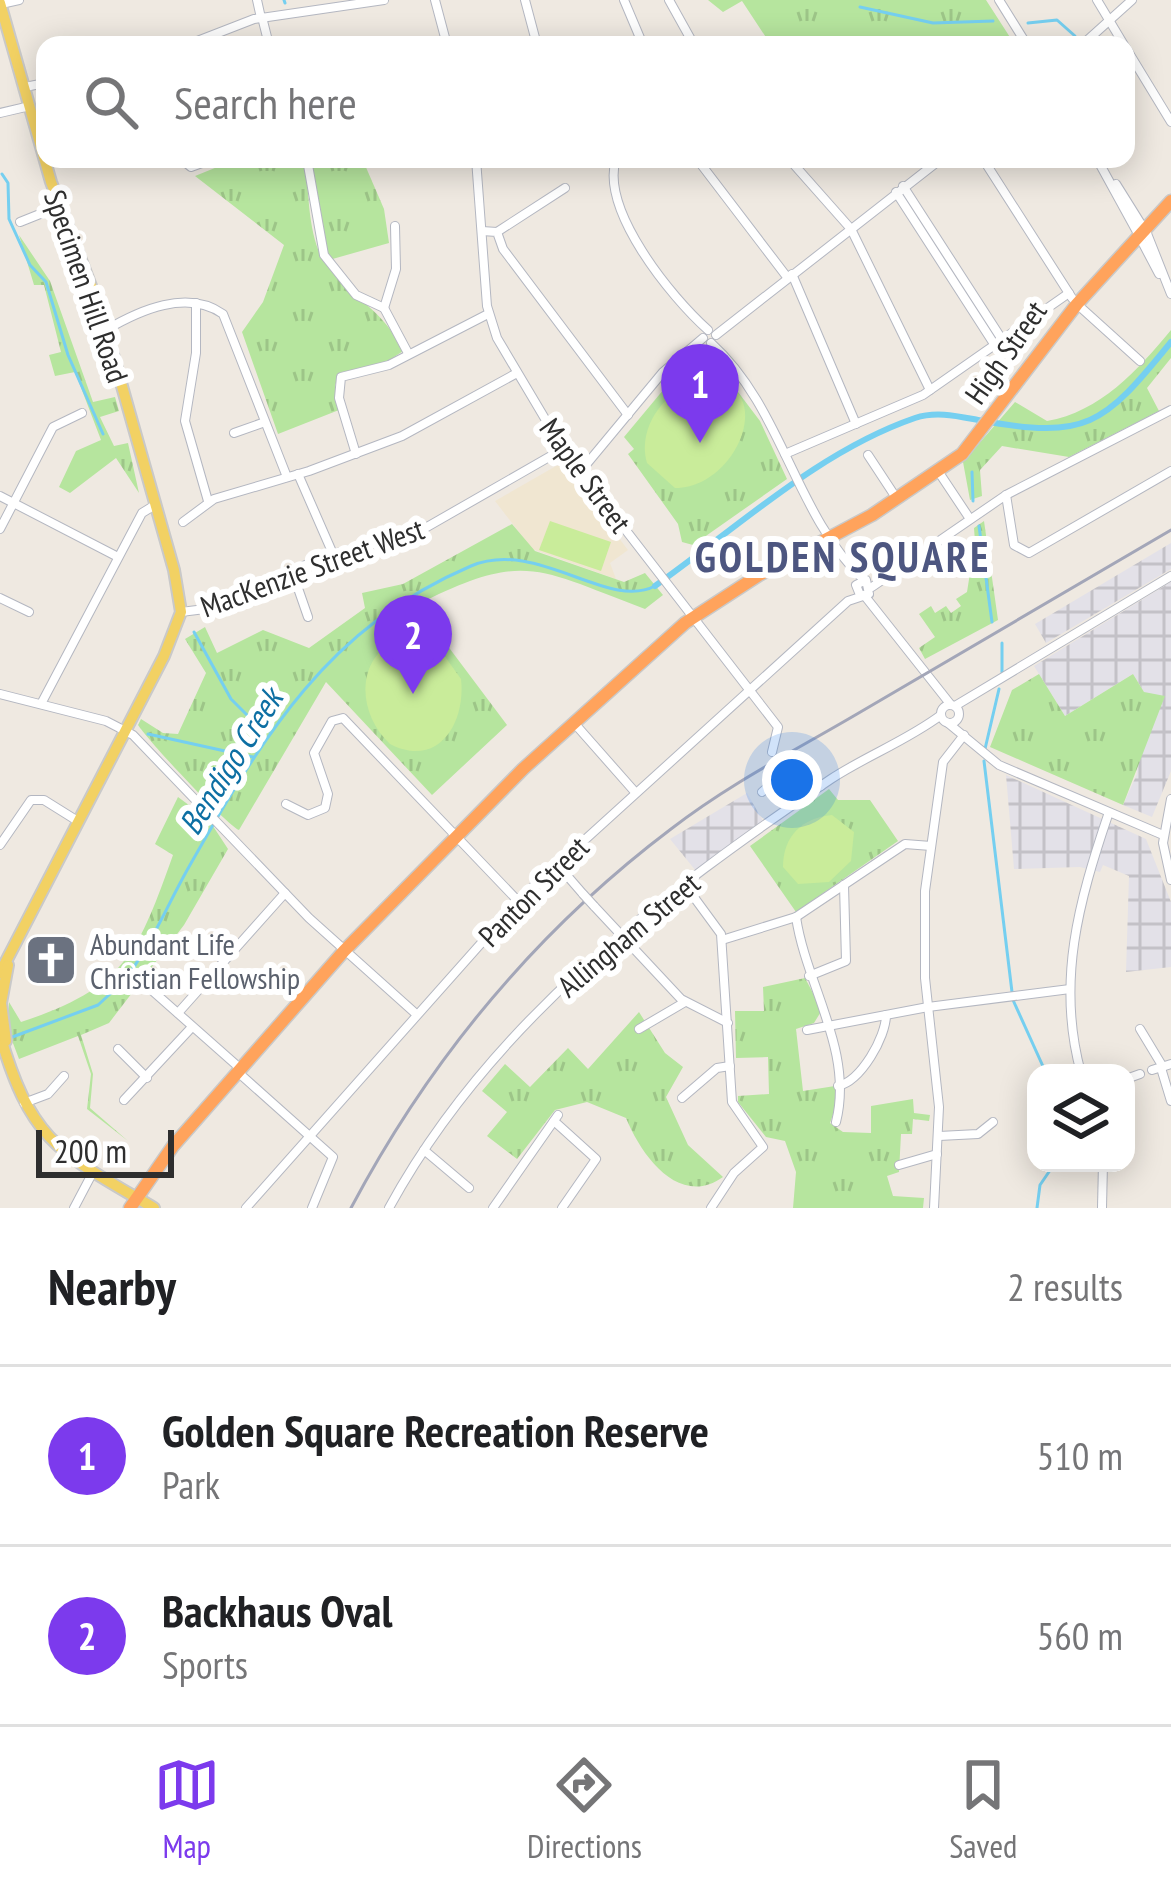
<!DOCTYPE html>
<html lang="en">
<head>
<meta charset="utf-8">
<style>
	:root { --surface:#fff; --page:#f2f2f2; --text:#202124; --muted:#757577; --line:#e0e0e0; --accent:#7c3aed }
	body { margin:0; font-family:"PT Sans Narrow",sans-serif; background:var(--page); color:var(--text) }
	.controls { position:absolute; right:36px; bottom:36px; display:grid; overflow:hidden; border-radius:24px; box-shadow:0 6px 30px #0003 }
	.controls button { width:108px; height:108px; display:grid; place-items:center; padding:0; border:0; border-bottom:3px solid var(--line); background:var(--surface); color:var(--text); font:60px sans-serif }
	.scale { position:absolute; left:36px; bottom:30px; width:138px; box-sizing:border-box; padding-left:12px; border:6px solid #2e2e2e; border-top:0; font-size:33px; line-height:42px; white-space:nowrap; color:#2e2e2e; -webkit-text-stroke:9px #fff; paint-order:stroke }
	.you { position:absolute; left:792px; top:780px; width:42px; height:42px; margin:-30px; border:9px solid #fff; border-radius:50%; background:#1a73e8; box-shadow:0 0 0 18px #1a73e833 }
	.badge { display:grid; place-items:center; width:78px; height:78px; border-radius:50%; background:var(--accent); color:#fff; font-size:39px; font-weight:700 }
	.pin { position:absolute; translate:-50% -99px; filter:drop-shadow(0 3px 6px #0008) }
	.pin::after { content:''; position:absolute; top:63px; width:42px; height:36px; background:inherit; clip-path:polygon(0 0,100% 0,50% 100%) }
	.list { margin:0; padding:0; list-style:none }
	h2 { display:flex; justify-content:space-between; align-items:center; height:156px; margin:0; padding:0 48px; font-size:51px }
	h2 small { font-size:39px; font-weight:400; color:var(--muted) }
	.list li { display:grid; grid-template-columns:78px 1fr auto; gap:36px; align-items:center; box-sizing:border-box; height:180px; padding:0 48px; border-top:3px solid var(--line) }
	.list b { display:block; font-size:45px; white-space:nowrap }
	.list p { margin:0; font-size:39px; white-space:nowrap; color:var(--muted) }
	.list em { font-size:39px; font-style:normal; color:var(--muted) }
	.icon { flex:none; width:66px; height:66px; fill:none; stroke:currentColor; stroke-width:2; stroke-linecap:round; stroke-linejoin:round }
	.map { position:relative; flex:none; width:1171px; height:1208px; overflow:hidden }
	.search { position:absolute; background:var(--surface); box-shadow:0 6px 30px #0003; left:36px; right:36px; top:36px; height:132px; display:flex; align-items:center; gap:30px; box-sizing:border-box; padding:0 42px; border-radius:24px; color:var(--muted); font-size:45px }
	.sheet { height:516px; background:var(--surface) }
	nav { display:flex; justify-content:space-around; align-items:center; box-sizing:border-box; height:168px; border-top:3px solid var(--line); background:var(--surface); font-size:33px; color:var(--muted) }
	nav a { display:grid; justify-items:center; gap:6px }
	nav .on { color:var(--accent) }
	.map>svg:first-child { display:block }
</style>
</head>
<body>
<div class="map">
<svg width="1171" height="1208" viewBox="0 0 1171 1208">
	<defs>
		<pattern id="industrial-grid" width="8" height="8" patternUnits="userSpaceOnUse" patternTransform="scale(3)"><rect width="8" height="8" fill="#e3e1e8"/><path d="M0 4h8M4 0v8" fill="none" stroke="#c3c1c7"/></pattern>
		<pattern id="grass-tufts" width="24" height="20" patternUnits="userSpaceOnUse" patternTransform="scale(3)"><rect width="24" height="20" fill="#b6e59e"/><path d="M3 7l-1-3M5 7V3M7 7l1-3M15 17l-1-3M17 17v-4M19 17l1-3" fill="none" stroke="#9dc588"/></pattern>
	</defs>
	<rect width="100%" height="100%" fill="#efe9e1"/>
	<g fill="url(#industrial-grid)">
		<polygon points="1171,543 1171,569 1046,643 1035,624"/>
		<polygon points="1171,582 1171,771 1152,817 1123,805 1137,774 1144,692 1133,674 1065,716 1034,666"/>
		<polygon points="1006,775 1146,839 1171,902 1171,967 1126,972 1129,876 1103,865 1100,872 1080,867 1014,869"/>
		<polygon points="747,793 763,821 696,871 670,839"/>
	</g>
	<polygon fill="#f0e6d1" points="556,466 564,466 628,550 610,563 616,579 532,549 495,501"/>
	<g fill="url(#grass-tufts)">
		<polygon points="708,0 986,0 1015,45 771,45 742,1 723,12"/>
		<path d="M237 159H306C308 187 308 237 324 261 350 298 384 309 403 351L384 364 342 372 335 385 339 410 278 434 242 332 263 302 284 245 195 176Z"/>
		<polygon points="311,160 365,165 384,209 389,243 329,260"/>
		<polygon points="19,235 50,281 93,402 115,397 119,411 100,417 114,446 128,443 139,493 116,458 70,493 59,487 76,451 101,440 75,372 55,376 49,355 61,352 44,285 34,285"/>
		<path d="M1171 330V358L1147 388 1159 411 1069 457 1002 446 980 470 982 496 970 500 963 462 1015 402 1047 421C1100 412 1138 370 1171 330Z"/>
		<polygon points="707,351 760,421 787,479 693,545 682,542 678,524 628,454 634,449 624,437 674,377"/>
		<polygon points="984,521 998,620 925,659 919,648 935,637 919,614 931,606 935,613 946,606 951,613 961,606 956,599 967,592 970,573 977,570 974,528"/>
		<path d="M512 524 535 551 624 582 645 573 663 595 645 609C537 569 525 550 417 605L507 725 432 795 326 682 239 830C228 826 150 743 138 725L141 719 163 733 178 734 206 673 185 639 205 627 217 653 263 630 309 648 365 608 362 593 403 584Z"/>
		<polygon points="1039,674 1065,716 1133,674 1144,692 1165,696 1123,805 990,747 1012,690"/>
		<polygon points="829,789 838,800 870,800 898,841 796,912 750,846"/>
		<path d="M178 797 209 820 228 849 184 925 109 1023 81 1035 93 1074 90 1108 128 1141 87 1109 91 1074 78 1036 19 1059 8 1030 9 1002 21 1022C125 988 138 953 173 855L155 844Z"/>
		<polygon points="805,978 822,1010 814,1023 796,1029 803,1091 835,1086 837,1103 830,1123 843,1132 871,1133 871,1106 913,1099 914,1113 930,1115 929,1121 913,1119 912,1134 901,1134 899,1172 887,1176 893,1196 924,1198 923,1208 793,1208 796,1172 785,1141 766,1137 738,1102 738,1096 769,1094 768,1057 736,1058 735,1011 764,1011 763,987"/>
		<path d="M639 1012 665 1053 683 1067 666 1097 688 1145 723 1177C680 1208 642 1157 626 1118L587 1102 555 1110 517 1159 487 1136 507 1112 482 1091 505 1064 530 1087 568 1048 588 1069Z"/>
	</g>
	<g fill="#c9ec9a">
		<path d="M704 379C780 381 739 488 675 488L647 463C636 426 668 386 704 379Z"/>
		<polygon points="550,521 611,542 601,571 539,550"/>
		<path d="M401 638 436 644 461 679C466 723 438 769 390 744 357 714 354 656 401 638Z"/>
		<path d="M832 815 854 832 851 861 829 882 798 884 783 867C783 836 802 818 832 815Z"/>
	</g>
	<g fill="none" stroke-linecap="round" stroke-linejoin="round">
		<g stroke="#75cff0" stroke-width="3">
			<polyline points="284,0 285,3"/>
			<polyline points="860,7 933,23 993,21"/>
			<polyline points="1028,23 1057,20 1075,36"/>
			<polyline points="2,174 8,183 9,219 30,265 46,282 68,355 103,434"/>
			<polyline points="972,472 973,501"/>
			<polyline points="979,526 992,622"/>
			<polyline points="194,632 231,699 253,721"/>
			<polyline points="1002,643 1002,672"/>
			<polyline points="257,723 269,731"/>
			<polyline points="148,734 234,753"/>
			<polyline points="985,749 999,689"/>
			<polyline points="238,754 253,757"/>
			<polyline points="984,761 1012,992"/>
			<polyline points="1013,1000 1046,1073"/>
			<path d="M7 1039 98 1005 122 983C151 947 167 905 190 865 263 736 328 627 471 566 537 538 608 611 655 586"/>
			<polyline points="1037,1208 1040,1185 1055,1163"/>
		</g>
		<path stroke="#75cff0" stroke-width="6" d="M655 586C737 528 819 451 915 418 936 411 957 416 978 420 1087 440 1103 426 1171 342"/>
		<g stroke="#b4b7c1" stroke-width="10">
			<g id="minor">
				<polyline points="257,0 261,18"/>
				<polyline points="435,0 447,45"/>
				<polyline points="525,0 537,45"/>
				<polyline points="624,0 643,45"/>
				<polyline points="669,0 694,45"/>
				<polyline points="999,0 1027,45"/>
				<polyline points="1097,0 1124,45"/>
				<polyline points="1,4 19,0"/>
				<polyline points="262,17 269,45"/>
				<polyline points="187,45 254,19 384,0"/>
				<polyline points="1082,45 1132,0"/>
				<polyline points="1126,48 1171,122"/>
				<polyline points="25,87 45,83"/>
				<polyline points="0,113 30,106"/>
				<polyline points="181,159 191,167 213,159"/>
				<polyline points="476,159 487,306 497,338 563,449 778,727 772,752"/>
				<path d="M616 159C600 210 671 297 708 330"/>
				<polyline points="697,159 787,277"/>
				<polyline points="789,159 851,229 930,390"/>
				<polyline points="983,159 1072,298"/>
				<polyline points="1097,159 1136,230"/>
				<polyline points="308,165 324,255 356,295 384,308 408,353"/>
				<polyline points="1116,184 1141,224"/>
				<polyline points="903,186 1003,341"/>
				<polyline points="896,192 996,347"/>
				<polyline points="20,222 60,206"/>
				<polyline points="482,231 497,232 503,249 628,415"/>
				<polyline points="1146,231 1171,294"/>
				<polyline points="497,232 565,188"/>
				<polyline points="1139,236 1159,274"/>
				<polyline points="792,274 856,424"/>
				<polyline points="196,303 196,353 185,421 208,501"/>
				<polyline points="1078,305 1140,361"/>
				<polyline points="384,308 396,269 395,226"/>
				<path d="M106 330C140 310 187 289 223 314L287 477"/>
				<polyline points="716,335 941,159"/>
				<path d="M711 343C783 408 794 513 863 579"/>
				<polyline points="234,433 265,422"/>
				<polyline points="356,454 339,398 341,377 389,365 488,314"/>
				<polyline points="785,454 923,395 1069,293"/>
				<polyline points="868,455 893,493"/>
				<polyline points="938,471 970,519"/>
				<polyline points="580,472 663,372 703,338"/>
				<polyline points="298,474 333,554"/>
				<polyline points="1006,495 1014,545 1029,553 1171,471"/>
				<polyline points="0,496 118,557"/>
				<polyline points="183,522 214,499 309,471 402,436 517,373"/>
				<polyline points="0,529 53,427 82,413"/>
				<polyline points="292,571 308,617"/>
				<polyline points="872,587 1006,495 1171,410"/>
				<polyline points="864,595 951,705"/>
				<polyline points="0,598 29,612"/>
				<polyline points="181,612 205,609 326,556 420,531 563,449"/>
				<polyline points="0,694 106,721 133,735 309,918 415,1013"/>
				<polyline points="41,704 142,513 155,505"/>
				<circle cx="950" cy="714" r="9"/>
				<polyline points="955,706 1171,576"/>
				<polyline points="948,723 999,765 1163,835"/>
				<polyline points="575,724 635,792"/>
				<polyline points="762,792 782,775 802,767 821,786"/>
				<polyline points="1171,799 1163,843 1171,880"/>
				<polyline points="286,804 308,815 325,808 328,794 314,753 332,721 343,718 518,901"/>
				<polyline points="0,845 31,800 44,800 76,820"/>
				<polyline points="557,864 583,894"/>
				<polyline points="685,885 721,934 732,1102 763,1147 734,1173 711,1208"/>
				<polyline points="594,906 681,999 728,1023"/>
				<path d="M796 917C806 985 854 1051 836 1122"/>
				<polyline points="722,940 796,917 905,844 931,846"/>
				<polyline points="809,976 846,961 844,885"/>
				<polyline points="147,986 242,1070"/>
				<polyline points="178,1013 285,893"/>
				<polyline points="639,1029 685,1002"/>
				<polyline points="1140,1029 1163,1067"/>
				<polyline points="807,1030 928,1007 1070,989"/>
				<polyline points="118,1049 147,1078"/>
				<polyline points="1161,1068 1171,1101"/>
				<polyline points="1152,1070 1171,1064"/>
				<path d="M1081 1073C1056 982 1079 901 1108 815"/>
				<polyline points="240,1074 333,1157 312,1208"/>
				<polyline points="1126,1079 1140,1074"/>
				<path d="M838 1086C861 1081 886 1037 886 1015"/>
				<polyline points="682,1098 717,1068 730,1066"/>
				<polyline points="124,1100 192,1027"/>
				<polyline points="24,1103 48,1094 64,1076"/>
				<polyline points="554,1121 596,1159 562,1208"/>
				<polyline points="939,1136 978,1134 993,1122"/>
				<polyline points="424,1150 469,1188"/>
				<polyline points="899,1165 937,1154"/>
				<polyline points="74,1208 93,1172"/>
				<polyline points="246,1208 524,895 848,601 869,594 866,580 856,585 860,595"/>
				<path d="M389 1208C489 1024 661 894 831 779 866 756 908 740 941 715"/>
				<polyline points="493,1208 558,1115"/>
				<polyline points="934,1208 939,1107 925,978 925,891 943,762 964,735"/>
				<polyline points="1102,1208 1103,1163"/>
			</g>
		</g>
		<g stroke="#c9c9c9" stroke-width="14">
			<g id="major">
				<polyline points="0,3 51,182 101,312 174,570 181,612 164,656 0,973"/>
				<path d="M0 1035C31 1143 62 1154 154 1208"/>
				<polyline points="6,1041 1,1003 8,965"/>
			</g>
		</g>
		<g stroke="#c9c9c9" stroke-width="15">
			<polyline id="highway" points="130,1208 173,1146 344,951 523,769 685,623 759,575 872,515 962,454 1077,304 1171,201"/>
		</g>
		<use href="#minor" stroke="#fff" stroke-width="8"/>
		<use href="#major" stroke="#f2d163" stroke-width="10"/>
		<use href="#highway" stroke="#ffa35c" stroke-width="12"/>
		<path stroke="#a3a6b8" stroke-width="3" d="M351 1208C430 1059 536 931 671 829 729 784 794 751 857 714 961 652 1066 591 1171 530"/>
		<g stroke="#b4b7c1" stroke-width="10" stroke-linecap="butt">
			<polyline id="minor-bridge" points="583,894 594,906"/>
		</g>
		<use href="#minor-bridge" stroke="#fff" stroke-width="8"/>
	</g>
	<defs>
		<g id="church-square" transform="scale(2.7)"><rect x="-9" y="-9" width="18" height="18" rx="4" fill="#6b7280" stroke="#fff"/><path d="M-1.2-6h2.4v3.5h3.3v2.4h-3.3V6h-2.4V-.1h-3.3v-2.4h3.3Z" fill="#fff"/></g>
	</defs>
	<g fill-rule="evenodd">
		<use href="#church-square" x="51" y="960"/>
	</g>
	<g text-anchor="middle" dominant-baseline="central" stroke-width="12" stroke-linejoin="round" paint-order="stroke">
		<g font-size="30" fill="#2e2e2e" stroke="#fff">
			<text transform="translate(87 286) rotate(71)">Specimen Hill Road</text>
			<text transform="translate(1005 352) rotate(-55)">High Street</text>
			<text transform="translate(586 475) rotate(54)">Maple Street</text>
			<text transform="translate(312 567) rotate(-20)">MacKenzie Street West</text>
			<text transform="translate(533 891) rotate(-45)">Panton Street</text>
			<text transform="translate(628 934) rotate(-40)">Allingham Street</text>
		</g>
		<g font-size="30" fill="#5b616d" stroke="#fff" text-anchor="start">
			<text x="90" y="943">Abundant Life<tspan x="90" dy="34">Christian Fellowship</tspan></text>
		</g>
		<g font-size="33" font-style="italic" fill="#0d6fa3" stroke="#fff">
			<text transform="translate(230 761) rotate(-58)">Bendigo Creek</text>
		</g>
		<g font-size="42" font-weight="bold" letter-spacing="3" fill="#4d5680" stroke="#fff">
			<text x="843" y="556">GOLDEN SQUARE</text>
		</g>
	</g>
</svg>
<div class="controls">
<button><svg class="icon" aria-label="layers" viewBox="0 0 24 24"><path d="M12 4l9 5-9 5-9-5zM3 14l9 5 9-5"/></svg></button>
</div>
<div class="scale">200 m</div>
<div class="you"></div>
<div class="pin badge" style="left:700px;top:443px">1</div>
<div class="pin badge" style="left:413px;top:694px">2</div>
<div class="search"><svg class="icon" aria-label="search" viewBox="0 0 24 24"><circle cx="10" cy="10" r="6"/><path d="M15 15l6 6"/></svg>Search here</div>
</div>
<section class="sheet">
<h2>Nearby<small>2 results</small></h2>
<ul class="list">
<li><span class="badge">1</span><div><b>Golden Square Recreation Reserve</b><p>Park</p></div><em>510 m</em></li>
<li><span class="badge">2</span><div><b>Backhaus Oval</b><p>Sports</p></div><em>560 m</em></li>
</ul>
</section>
<nav>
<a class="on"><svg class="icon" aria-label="map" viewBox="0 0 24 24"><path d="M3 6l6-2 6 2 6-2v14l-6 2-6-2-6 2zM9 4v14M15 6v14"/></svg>Map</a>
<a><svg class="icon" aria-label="directions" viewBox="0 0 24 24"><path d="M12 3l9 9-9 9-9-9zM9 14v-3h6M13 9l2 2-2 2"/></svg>Directions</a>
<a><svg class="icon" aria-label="saved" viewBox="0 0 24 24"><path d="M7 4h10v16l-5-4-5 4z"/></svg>Saved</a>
</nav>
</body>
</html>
